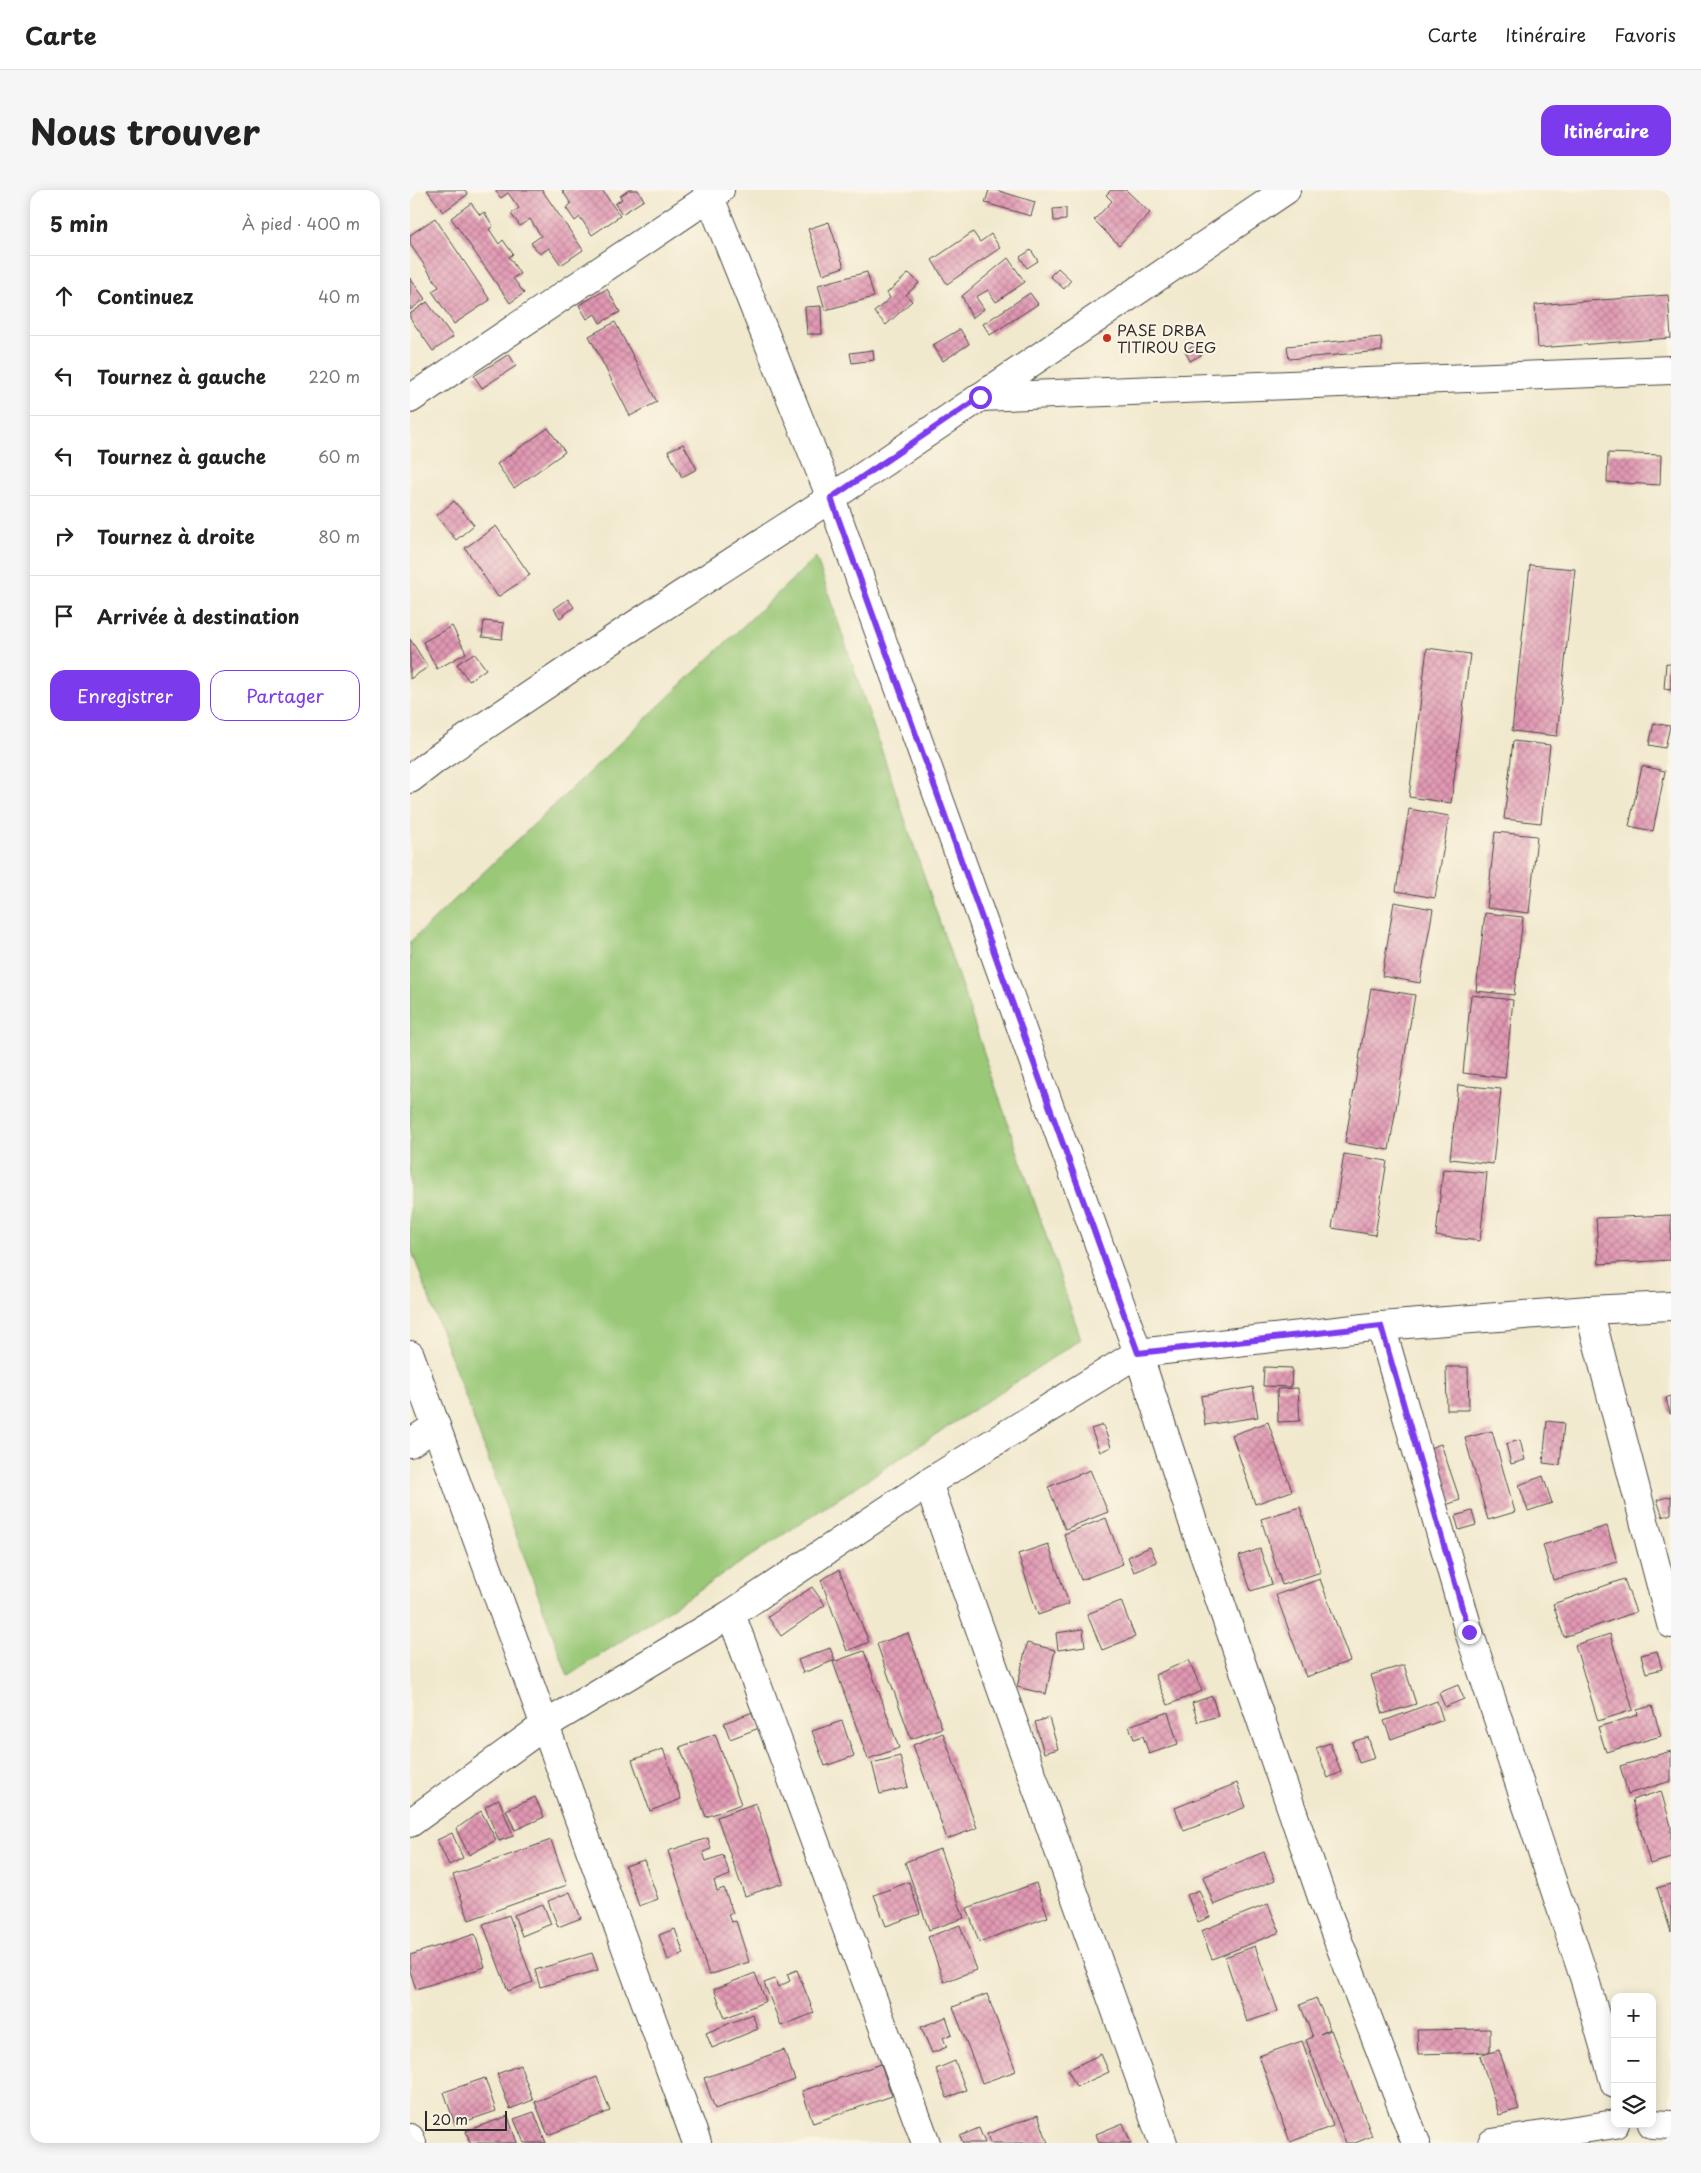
<!DOCTYPE html>
<html lang="fr">
<head>
<meta charset="utf-8">
<style>
	:root { --surface:#fff; --page:#f6f6f6; --text:#222; --muted:#767676; --line:#e0e0e0; --accent:#7c3aed }
	body { margin:0; font-family:"Playpen Sans",sans-serif; background:var(--page); color:var(--text) }
	.controls { position:absolute; right:15px; bottom:15px; display:grid; overflow:hidden; border-radius:10px; box-shadow:0 2px 12px #0003 }
	.controls button { width:45px; height:45px; display:grid; place-items:center; padding:0; border:0; border-bottom:1px solid var(--line); background:var(--surface); color:var(--text); font:25px sans-serif }
	.scale { position:absolute; left:15px; bottom:12px; width:82px; box-sizing:border-box; padding-left:5px; border:2px solid #2b2b2b; border-top:0; font-size:14px; line-height:18px; white-space:nowrap; color:#2b2b2b; -webkit-text-stroke:4px #fcf5e5; paint-order:stroke }
	.stop { position:absolute; width:15px; height:15px; margin:-11px; border:4px solid #7c3aed; border-radius:50%; background:#fff }
	.stop.end { background:#7c3aed; border-color:#fff; box-shadow:0 1px 5px #0008 }
	.list { margin:0; padding:0; list-style:none }
	h2 { display:flex; justify-content:space-between; align-items:center; height:65px; margin:0; padding:0 20px; font-size:21px }
	h2 small { font-size:16px; font-weight:400; color:var(--muted) }
	.list li { display:grid; grid-template-columns:32px 1fr auto; gap:15px; align-items:center; box-sizing:border-box; height:80px; padding:0 20px; border-top:1px solid var(--line) }
	.list b { display:block; font-size:19px; white-space:nowrap }
	.list em { font-size:16px; font-style:normal; color:var(--muted) }
	.actions { display:flex; gap:10px; padding:15px 20px }
	.actions a { flex:1; padding:11px 0; border:1px solid var(--accent); border-radius:15px; text-align:center; font-size:18px; color:var(--accent) }
	.actions .main { background:var(--accent); color:#fff }
	.icon { flex:none; width:28px; height:28px; fill:none; stroke:currentColor; stroke-width:2; stroke-linecap:round; stroke-linejoin:round }
	.map { position:relative; flex:none; width:1261px; height:1953px; overflow:hidden; border-radius:15px }
	header { display:flex; align-items:center; gap:30px; box-sizing:border-box; height:70px; padding:0 25px; background:var(--surface); border-bottom:1px solid var(--line) }
	header strong { font-size:24px }
	nav { display:flex; gap:28px; margin-inline-start:auto; font-size:18px }
	.intro { display:flex; align-items:center; justify-content:space-between; box-sizing:border-box; height:120px; padding:0 30px }
	h1 { margin:0; font-size:35px }
	.button { padding:12px 22px; border-radius:15px; background:var(--accent); color:#fff; font-size:18px; font-weight:700 }
	main { display:flex; gap:30px; padding:0 30px }
	aside { flex:1; background:var(--surface); border-radius:15px; box-shadow:0 2px 12px #0003 }
	.map>svg:first-child { display:block }
</style>
</head>
<body>
<header>
<strong>Carte</strong>
<nav><a>Carte</a><a>Itinéraire</a><a>Favoris</a></nav>
</header>
<div class="intro"><h1>Nous trouver</h1><a class="button">Itinéraire</a></div>
<main>
<aside>
<h2>5 min<small>À pied · 400 m</small></h2>
<ul class="list">
<li><svg class="icon" aria-label="ahead" viewBox="0 0 24 24"><path d="M12 20V5M6 11l6-6 6 6"/></svg><div><b>Continuez</b></div><em>40 m</em></li>
<li><svg class="icon" aria-label="left" viewBox="0 0 24 24"><path d="M17 20v-9H6M10 6l-5 5 5 5"/></svg><div><b>Tournez à gauche</b></div><em>220 m</em></li>
<li><svg class="icon" aria-label="left" viewBox="0 0 24 24"><path d="M17 20v-9H6M10 6l-5 5 5 5"/></svg><div><b>Tournez à gauche</b></div><em>60 m</em></li>
<li><svg class="icon" aria-label="right" viewBox="0 0 24 24"><path d="M7 20v-9h11M14 6l5 5-5 5"/></svg><div><b>Tournez à droite</b></div><em>80 m</em></li>
<li><svg class="icon" aria-label="arrive" viewBox="0 0 24 24"><path d="M6 21V4h12l-3 4 3 4H6"/></svg><div><b>Arrivée à destination</b></div></li>
</ul>
<div class="actions"><a class="main">Enregistrer</a><a>Partager</a></div>
</aside>
<div class="map">
<svg width="1261" height="1953" viewBox="0 0 1261 1953">
	<defs>
		<pattern id="building-cross-hatch" width="8" height="8" patternUnits="userSpaceOnUse" patternTransform="scale(1.25)"><rect width="8" height="8" fill="#e198b3"/><path d="M0 0l8 8M0 8l8-8" fill="none" stroke="#b77c92"/></pattern>
	</defs>
	<rect width="100%" height="100%" fill="#fcf5e5"/>
	<filter id="ink" filterUnits="userSpaceOnUse"><feTurbulence type="fractalNoise" baseFrequency=".02" numOctaves="2"/><feDisplacementMap in="SourceGraphic" scale="10" xChannelSelector="R" yChannelSelector="G"/><feConvolveMatrix kernelMatrix="1 2 1 2 8 2 1 2 1" color-interpolation-filters="sRGB"/></filter>
	<filter id="wash" filterUnits="userSpaceOnUse"><feTurbulence type="fractalNoise" baseFrequency=".0096" numOctaves="4" result="noise"/><feDisplacementMap in="SourceGraphic" scale="20" xChannelSelector="R" yChannelSelector="G"/><feGaussianBlur stdDeviation="1.12" result="paint"/><feColorMatrix in="noise" values="0 0 0 0 0 0 0 0 0 0 0 0 0 0 0 0 0 1.4 0 .05"/><feComposite in="paint" operator="in"/></filter>
	<g filter="url(#wash)">
		<rect width="100%" height="100%" fill="#f1e9ce"/>
		<polygon fill="#99c877" stroke="#627a51" points="406,367 671,1149 158,1486 0,1056 0,752"/>
		<g id="blocks">
			<g fill="url(#building-cross-hatch)">
				<polygon points="17,0 55,0 58,4 33,22"/>
				<polygon points="85,0 132,0 173,60 151,75 139,58 130,64 121,53 131,46 120,29 110,36 101,24 109,18 98,3 91,8"/>
				<polygon points="152,0 192,0 210,26 182,45 170,27 165,31 156,18 161,14"/>
				<polygon points="219,0 228,0 234,10 212,24 205,14 212,9 210,6"/>
				<polygon points="579,0 586,0 625,12 621,26 575,13"/>
				<polygon points="701,0 716,0 740,23 709,55 684,30 702,11 696,5"/>
				<polygon points="61,13 70,25 74,22 83,36 79,39 89,54 93,50 103,64 99,67 110,84 103,88 114,103 100,113 41,28"/>
				<polygon points="656,18 656,30 644,31 643,19"/>
				<polygon points="25,28 80,110 44,134 22,101 29,97 0,54 0,45"/>
				<polygon points="419,32 434,77 413,84 398,39"/>
				<polygon points="563,42 570,52 581,44 590,58 537,94 522,70"/>
				<polygon points="621,60 628,71 617,78 610,67"/>
				<polygon points="598,68 615,92 586,112 578,100 566,107 574,119 562,128 552,106"/>
				<polygon points="648,78 661,90 654,99 640,86"/>
				<polygon points="457,82 464,107 415,120 408,95"/>
				<polygon points="499,83 509,93 496,105 502,111 476,135 464,122 480,108 477,103"/>
				<polygon points="0,88 15,109 0,120"/>
				<polygon points="197,99 210,122 190,133 185,124 177,129 169,115"/>
				<polygon points="620,103 628,114 580,145 573,134"/>
				<polygon points="1258,105 1261,148 1128,158 1125,115"/>
				<polygon points="17,112 43,147 23,161 0,128 0,124"/>
				<polygon points="411,116 412,144 397,144 395,117"/>
				<polygon points="205,132 247,212 220,226 179,146"/>
				<polygon points="550,139 559,154 533,171 523,155"/>
				<polygon points="971,147 972,161 879,169 877,156"/>
				<polygon points="787,154 793,164 780,171 775,161"/>
				<polygon points="463,160 464,170 442,173 440,163"/>
				<polygon points="99,164 106,176 72,198 64,186"/>
				<polygon points="138,238 155,262 104,298 87,274"/>
				<polygon points="273,254 287,279 272,287 258,261"/>
				<polygon points="1198,263 1251,265 1250,295 1197,292"/>
				<polygon points="44,311 64,335 46,350 26,326"/>
				<polygon points="86,336 120,385 88,407 55,358"/>
				<polygon points="1120,375 1165,379 1147,546 1102,541"/>
				<polygon points="158,409 164,417 150,428 144,419"/>
				<polygon points="74,431 94,433 92,449 72,447"/>
				<polygon points="42,436 56,463 27,479 13,452"/>
				<polygon points="0,449 18,477 0,489"/>
				<polygon points="1017,458 1060,464 1041,613 999,607"/>
				<polygon points="64,463 76,479 59,491 47,474"/>
				<polygon points="1256,473 1261,474 1261,500 1254,499"/>
				<polygon points="1244,533 1260,536 1255,558 1239,555"/>
				<polygon points="1103,551 1140,555 1131,633 1094,629"/>
				<polygon points="1232,576 1255,581 1243,641 1219,636"/>
				<polygon points="999,619 1039,626 1025,708 986,701"/>
				<polygon points="1085,642 1127,646 1119,723 1077,718"/>
				<polygon points="984,712 1023,719 1010,793 972,786"/>
				<polygon points="1075,723 1113,727 1104,805 1066,801"/>
				<polygon points="961,798 1005,805 979,960 935,953"/>
				<polygon points="1061,805 1103,810 1095,888 1053,883"/>
				<polygon points="1048,895 1091,899 1083,974 1040,969"/>
				<polygon points="934,964 977,971 965,1045 922,1038"/>
				<polygon points="1033,979 1077,983 1070,1051 1026,1046"/>
				<polygon points="1261,1025 1261,1070 1189,1074 1186,1028"/>
				<polygon points="854,1177 882,1178 881,1197 853,1196"/>
				<polygon points="1036,1177 1058,1177 1059,1220 1037,1220"/>
				<polygon points="843,1197 848,1227 795,1235 791,1206"/>
				<polygon points="888,1198 890,1231 868,1232 867,1199"/>
				<polygon points="1261,1206 1261,1224 1260,1224 1256,1208"/>
				<polygon points="1137,1231 1154,1233 1150,1275 1133,1273"/>
				<polygon points="858,1232 882,1301 845,1314 822,1245"/>
				<polygon points="693,1235 701,1257 690,1262 681,1239"/>
				<polygon points="1082,1241 1105,1322 1078,1330 1055,1248"/>
				<polygon points="1110,1250 1115,1270 1101,1274 1096,1254"/>
				<polygon points="1031,1254 1050,1310 1033,1316 1014,1260"/>
				<polygon points="680,1280 698,1322 655,1339 638,1297"/>
				<polygon points="1133,1286 1142,1313 1118,1321 1109,1295"/>
				<polygon points="1261,1306 1261,1324 1253,1327 1247,1310"/>
				<polygon points="890,1317 911,1382 872,1395 851,1329"/>
				<polygon points="1062,1321 1066,1335 1049,1340 1045,1326"/>
				<polygon points="696,1328 713,1374 671,1390 654,1344"/>
				<polygon points="1197,1336 1207,1372 1143,1390 1133,1355"/>
				<polygon points="638,1354 659,1414 628,1425 608,1364"/>
				<polygon points="740,1357 747,1372 724,1382 718,1367"/>
				<polygon points="850,1359 862,1394 841,1401 829,1366"/>
				<polygon points="429,1380 459,1452 437,1461 411,1390"/>
				<polygon points="910,1389 940,1471 896,1487 866,1405"/>
				<polygon points="1214,1389 1226,1422 1154,1447 1143,1414"/>
				<polygon points="402,1397 415,1415 371,1446 358,1427"/>
				<polygon points="711,1411 725,1447 692,1460 677,1424"/>
				<polygon points="673,1439 675,1456 648,1460 646,1443"/>
				<polygon points="498,1443 532,1538 501,1549 467,1454"/>
				<polygon points="1200,1444 1223,1520 1188,1531 1165,1455"/>
				<polygon points="617,1453 645,1460 636,1504 607,1497"/>
				<polygon points="420,1458 425,1470 393,1483 388,1470"/>
				<polygon points="454,1461 489,1558 458,1569 423,1472"/>
				<polygon points="1247,1461 1252,1479 1236,1483 1231,1465"/>
				<polygon points="779,1470 792,1501 758,1515 745,1485"/>
				<polygon points="994,1475 1006,1514 973,1524 961,1485"/>
				<polygon points="1048,1495 1054,1509 1035,1517 1029,1503"/>
				<polygon points="802,1506 808,1526 788,1532 782,1513"/>
				<polygon points="1027,1511 1033,1530 981,1549 974,1531"/>
				<polygon points="1242,1516 1251,1546 1196,1562 1188,1537 1228,1525 1227,1520"/>
				<polygon points="343,1522 349,1538 320,1549 314,1533"/>
				<polygon points="758,1522 768,1554 739,1564 733,1546 724,1549 719,1536"/>
				<polygon points="639,1528 648,1559 634,1563 625,1532"/>
				<polygon points="432,1531 444,1566 415,1576 402,1541"/>
				<polygon points="533,1543 567,1638 537,1649 503,1555"/>
				<polygon points="305,1544 331,1614 296,1627 270,1557"/>
				<polygon points="958,1547 965,1568 949,1573 942,1552"/>
				<polygon points="920,1553 931,1582 918,1588 906,1558"/>
				<polygon points="253,1559 271,1609 240,1621 222,1570"/>
				<polygon points="1261,1561 1261,1591 1218,1604 1210,1576"/>
				<polygon points="490,1566 498,1597 470,1604 462,1573"/>
				<polygon points="827,1593 836,1617 774,1641 765,1618"/>
				<polygon points="1251,1601 1261,1636 1261,1668 1240,1674 1222,1610"/>
				<polygon points="125,1607 134,1627 105,1640 96,1620"/>
				<polygon points="89,1609 103,1646 89,1651 75,1617"/>
				<polygon points="346,1613 373,1693 335,1706 307,1627"/>
				<polygon points="71,1621 86,1650 59,1665 46,1639"/>
				<polygon points="42,1643 53,1668 39,1675 27,1650"/>
				<polygon points="298,1648 301,1659 293,1662 296,1671 313,1665 320,1685 304,1691 307,1701 314,1698 323,1723 318,1725 321,1732 326,1731 339,1772 299,1785 258,1661"/>
				<polygon points="141,1650 157,1695 59,1730 43,1685"/>
				<polygon points="530,1659 554,1728 519,1740 495,1672"/>
				<polygon points="854,1662 865,1690 804,1715 793,1687"/>
				<polygon points="234,1670 248,1709 229,1716 215,1676"/>
				<polygon points="499,1692 510,1724 476,1736 464,1705"/>
				<polygon points="626,1693 638,1727 569,1752 557,1718"/>
				<polygon points="1261,1694 1261,1742 1247,1698"/>
				<polygon points="789,1700 800,1727 788,1732 777,1705"/>
				<polygon points="160,1702 171,1728 148,1737 138,1711"/>
				<polygon points="133,1714 141,1734 112,1746 104,1725"/>
				<polygon points="858,1714 870,1742 802,1769 791,1741"/>
				<polygon points="99,1725 123,1792 98,1801 73,1734"/>
				<polygon points="550,1735 566,1780 534,1792 518,1747"/>
				<polygon points="265,1739 274,1764 258,1770 249,1745"/>
				<polygon points="65,1744 75,1777 6,1799 0,1781 0,1765"/>
				<polygon points="845,1756 868,1821 837,1832 815,1767"/>
				<polygon points="182,1763 188,1780 130,1797 125,1780"/>
				<polygon points="387,1780 404,1823 371,1836 354,1793 365,1789 368,1797 380,1791 377,1784"/>
				<polygon points="345,1783 356,1811 315,1828 304,1799"/>
				<polygon points="577,1804 606,1881 572,1893 543,1817"/>
				<polygon points="906,1808 920,1839 910,1844 921,1840 962,1946 945,1953 936,1953 896,1850 903,1847 890,1815"/>
				<polygon points="342,1824 348,1839 302,1858 296,1843"/>
				<polygon points="536,1827 542,1844 533,1848 537,1857 522,1863 511,1837"/>
				<polygon points="1080,1839 1080,1862 1008,1864 1007,1840"/>
				<polygon points="892,1851 923,1936 880,1952 849,1866"/>
				<polygon points="374,1860 385,1890 305,1919 294,1888"/>
				<polygon points="1089,1860 1109,1919 1089,1925 1070,1866"/>
				<polygon points="691,1864 699,1882 666,1897 658,1880"/>
				<polygon points="545,1871 556,1900 537,1908 526,1879"/>
				<polygon points="471,1874 482,1906 403,1933 392,1901"/>
				<polygon points="110,1875 123,1910 100,1919 87,1884"/>
				<polygon points="187,1887 200,1921 138,1945 125,1912"/>
				<polygon points="75,1888 86,1921 45,1935 34,1902"/>
				<polygon points="124,1922 136,1953 114,1953 104,1929"/>
				<polygon points="628,1925 638,1953 580,1953 577,1944"/>
				<polygon points="98,1926 107,1953 60,1953 56,1941"/>
				<polygon points="713,1933 721,1953 689,1953 686,1944"/>
				<polygon points="569,1938 575,1953 553,1953 550,1946"/>
			</g>
		</g>
	</g>
	<g filter="url(#ink)">
		<use href="#blocks" fill-opacity="0" stroke="#494843" stroke-width="1"/>
		<g fill="none" stroke-linecap="round" stroke-linejoin="round">
			<g stroke="#494843" stroke-width="30">
				<g id="street">
					<polyline points="297,0 421,308 728,1163 785,1338 917,1722 1006,1953"/>
					<polyline points="570,207 1261,180"/>
					<polyline points="0,209 310,0"/>
					<polyline points="0,589 26,569 217,440 421,308 876,0"/>
					<polyline points="1179,1120 1261,1434"/>
					<polyline points="971,1136 1059,1442 1175,1790 1205,1894"/>
					<polyline points="0,1165 287,1953"/>
					<polyline points="0,1253 26,1236"/>
					<polyline points="518,1293 753,1953"/>
					<polyline points="321,1424 516,1953"/>
					<polyline points="0,1633 135,1535 321,1424 518,1293 728,1163 971,1136 1179,1120 1261,1116"/>
					<polyline points="1242,1934 1261,1935"/>
					<polyline points="0,1948 2,1953"/>
					<polyline points="1082,1953 1205,1934"/>
				</g>
			</g>
			<use href="#street" stroke="#fff" stroke-width="28"/>
		</g>
	</g>
	<g fill="none" stroke-linecap="round" stroke-linejoin="round" filter="url(#ink)">
		<polyline stroke="#7c3aed" stroke-width="6" points="570,207 421,308 728,1163 971,1136 1059,1442"/>
	</g>
	<circle fill="#c8321e" stroke="#fcf5e5" stroke-width="2" cx="697" cy="148" r="5"/>
	<g text-anchor="middle" dominant-baseline="central" stroke-width="4" stroke-linejoin="round" paint-order="stroke">
		<g font-size="15" fill="#2b2b2b" stroke="#fcf5e5" text-anchor="start">
			<text x="707" y="139">PASE DRBA<tspan x="707" dy="17">TITIROU CEG</tspan></text>
		</g>
	</g>
</svg>
<div class="controls">
<button>+</button>
<button>−</button>
<button><svg class="icon" aria-label="layers" viewBox="0 0 24 24"><path d="M12 4l9 5-9 5-9-5zM3 14l9 5 9-5"/></svg></button>
</div>
<div class="scale">20 m</div>
<div class="stop" style="left:570px;top:207px"></div>
<div class="stop end" style="left:1059px;top:1442px"></div>
</div>
</main>
</body>
</html>
